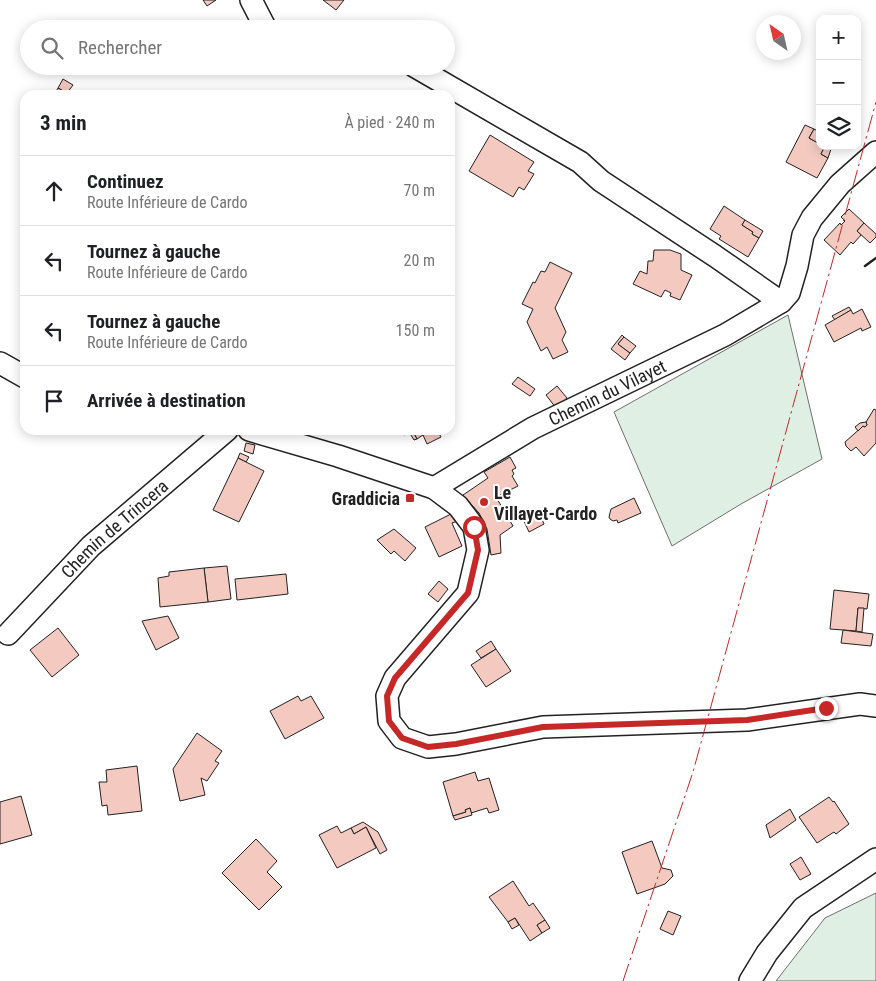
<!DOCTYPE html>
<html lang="fr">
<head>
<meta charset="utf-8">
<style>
	:root { --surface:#fff; --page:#f2f2f2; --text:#202124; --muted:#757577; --line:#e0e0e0 }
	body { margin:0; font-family:"Roboto Condensed",sans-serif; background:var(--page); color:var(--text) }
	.controls { position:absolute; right:15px; top:15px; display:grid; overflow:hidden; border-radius:10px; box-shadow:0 2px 12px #0003 }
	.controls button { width:45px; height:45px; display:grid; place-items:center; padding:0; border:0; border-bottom:1px solid var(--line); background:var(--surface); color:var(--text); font:25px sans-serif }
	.compass { position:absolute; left:756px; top:15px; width:45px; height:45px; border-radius:50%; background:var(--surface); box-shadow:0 2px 12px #0003; rotate:326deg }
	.stop { position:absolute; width:15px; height:15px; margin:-11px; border:4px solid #c62828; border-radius:50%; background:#fff }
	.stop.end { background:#c62828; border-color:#fff; box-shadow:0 1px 5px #0008 }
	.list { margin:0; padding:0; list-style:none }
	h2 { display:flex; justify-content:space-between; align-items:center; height:65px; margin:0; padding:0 20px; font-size:21px }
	h2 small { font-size:16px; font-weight:400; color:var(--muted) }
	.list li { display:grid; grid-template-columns:32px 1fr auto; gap:15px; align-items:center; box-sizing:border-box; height:70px; padding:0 20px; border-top:1px solid var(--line) }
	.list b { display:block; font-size:19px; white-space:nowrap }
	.list p { margin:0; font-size:16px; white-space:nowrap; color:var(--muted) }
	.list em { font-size:16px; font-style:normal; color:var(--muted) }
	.icon { flex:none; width:28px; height:28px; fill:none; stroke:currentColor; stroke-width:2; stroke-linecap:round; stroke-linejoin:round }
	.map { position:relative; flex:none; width:876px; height:981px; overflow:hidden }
	.search { position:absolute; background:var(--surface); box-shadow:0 2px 12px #0003; left:20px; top:20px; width:435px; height:55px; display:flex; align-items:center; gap:12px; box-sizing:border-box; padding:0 18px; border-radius:28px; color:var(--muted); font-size:19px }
	.panel { position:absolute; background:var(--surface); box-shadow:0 2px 12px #0003; left:20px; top:90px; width:435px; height:345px; border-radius:15px }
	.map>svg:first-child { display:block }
</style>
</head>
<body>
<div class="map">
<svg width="876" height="981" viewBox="0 0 876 981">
	<rect width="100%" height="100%" fill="#fff"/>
	<g fill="#e0efe3" stroke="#6f6f6f">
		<polygon points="788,315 822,459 741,504 672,546 614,412"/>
		<polygon points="876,893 876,981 776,981 825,918"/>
	</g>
	<g fill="#f3c9c0" stroke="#222">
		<polygon points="203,0 216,0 207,6"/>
		<polygon points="323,0 344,0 336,10"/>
		<polygon points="63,79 73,85 67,93 58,88"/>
		<polygon points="58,88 67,93 66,95 54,95"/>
		<polygon points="805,125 814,129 809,138 820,144 820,146 825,146 821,154 828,158 817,178 786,162"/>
		<polygon points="814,129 820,132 820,144 809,138"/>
		<polygon points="490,135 534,162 528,171 534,174 524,190 519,187 513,197 469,171"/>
		<polygon points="825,146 831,146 831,149 828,158 821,154"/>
		<polygon points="724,206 745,220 742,225 753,232 752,234 759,238 748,257 719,239 721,236 710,229"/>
		<polygon points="849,209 864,223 857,231 861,235 853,244 851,242 840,255 824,240 840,223 841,225 845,221 841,217"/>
		<polygon points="745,220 763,231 759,238 752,234 753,232 742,225"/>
		<polygon points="864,223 876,234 876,237 870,243 857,231"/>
		<polygon points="654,250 670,250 681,254 681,270 692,275 680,300 670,296 671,293 665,290 661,297 633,284 640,271 647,274 648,261 653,261"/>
		<polygon points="550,262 572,273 555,308 566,332 562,340 568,352 553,359 547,347 541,351 527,322 533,309 522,304 533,282 535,283 541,271 545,272"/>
		<polygon points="849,307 851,310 835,320 832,316"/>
		<polygon points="862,309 871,327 862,331 861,328 834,342 825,325 851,310 853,314"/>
		<polygon points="622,335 624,337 618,344 630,353 625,360 611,349"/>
		<polygon points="624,337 636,346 630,353 618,344"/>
		<polygon points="518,377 535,389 530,396 512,384"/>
		<polygon points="557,386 567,398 556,408 546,395"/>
		<polygon points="874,409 876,410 876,443 864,456 856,447 851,451 846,446 845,442 863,426 865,427 867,425 866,422"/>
		<polygon points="866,422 867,425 865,427 863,426 858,431 855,427 860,423"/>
		<polygon points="401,430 437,430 441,437 427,444 423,435 417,439 412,430 404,435"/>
		<polygon points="412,430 417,439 414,440 409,432"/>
		<polygon points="246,443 255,445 253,454 244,451"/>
		<polygon points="240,453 249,457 246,462 238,458"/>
		<polygon points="510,457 516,468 512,470 514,474 512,476 518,486 496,497 513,526 500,535 501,553 491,555 487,529 479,513 463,495 488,478 484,472"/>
		<polygon points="238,458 264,471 239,522 213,510"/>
		<polygon points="634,498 641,513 618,523 617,520 613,521 610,519 609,517 611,509"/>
		<polygon points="538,510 544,524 529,532 523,519"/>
		<polygon points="451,514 457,518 458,521 452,523 462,546 439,557 425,527"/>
		<polygon points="394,529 416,548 405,561 394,551 391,554 377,540"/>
		<polygon points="227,566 231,599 208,602 204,568"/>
		<polygon points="204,568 208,602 160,607 158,578 169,576 169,572"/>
		<polygon points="286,574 288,594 237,600 235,579"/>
		<polygon points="439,581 448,589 438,602 428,594"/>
		<polygon points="834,590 869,594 867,609 858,608 856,631 830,629"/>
		<polygon points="858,608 864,608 862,632 856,631"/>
		<polygon points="168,616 179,638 156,650 142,621"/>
		<polygon points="58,628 79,655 52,677 30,650"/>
		<polygon points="843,630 873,634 871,646 841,643"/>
		<polygon points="491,641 496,649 481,658 476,651"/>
		<polygon points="496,649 511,671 486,687 471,665"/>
		<polygon points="298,696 301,701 311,696 324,718 285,739 270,711"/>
		<polygon points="197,733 222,751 215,761 219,763 207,781 201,778 205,795 180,801 173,769"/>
		<polygon points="137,766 142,811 108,815 107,805 102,806 99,782 107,782 106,770"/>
		<polygon points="475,772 478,781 489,778 499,810 489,813 487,808 471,813 470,808 465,810 466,812 453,816 443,782"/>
		<polygon points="21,796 32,835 0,844 0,802"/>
		<polygon points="829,797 833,802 834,801 849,824 836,834 834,832 817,843 799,817"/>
		<polygon points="470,808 472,815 455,820 453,816 466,812 465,810"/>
		<polygon points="790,809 796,820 770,838 766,825"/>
		<polygon points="363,822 378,832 387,850 380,854 366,827 354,834 351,828"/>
		<polygon points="337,826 341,833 351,828 354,834 366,827 376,848 337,868 319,835"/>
		<polygon points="256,839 277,861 267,872 282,887 259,910 222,873"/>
		<polygon points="652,841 662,868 671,870 673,876 665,884 637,894 622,852"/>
		<polygon points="801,857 811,874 800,880 790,864"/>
		<polygon points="513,881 529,906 533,903 545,920 537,925 542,933 530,941 515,918 508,922 489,897"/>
		<polygon points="668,911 681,916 673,935 660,929"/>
		<polygon points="515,918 519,925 512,929 508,922"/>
		<polygon points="545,920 550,928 542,933 537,925"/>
	</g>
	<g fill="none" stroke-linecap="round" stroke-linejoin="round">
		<g stroke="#222" stroke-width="24">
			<g id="minor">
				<polyline points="251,0 266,29"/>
				<polyline points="414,66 580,162 601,181 715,256 781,302"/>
				<polyline points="0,363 25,377"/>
				<polyline points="249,430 338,456 434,488 458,506 474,527 478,550 468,593 395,678 387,696 389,721 402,738 428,747 456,744 543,727 747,720 860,704 876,706"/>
				<path id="s1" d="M434 488 533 428 725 335 781 302 789 293 797 266 803 235 812 218 840 184 876 152"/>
				<path id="s2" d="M8 634 91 546 227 430"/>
				<polyline points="750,981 767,953 803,908 876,859"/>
			</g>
		</g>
		<use href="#minor" stroke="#fff" stroke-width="21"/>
		<polyline stroke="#222" stroke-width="2.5" points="865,266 876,258"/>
		<polyline stroke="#c62828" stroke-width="1" stroke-dasharray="18 4 2.5 4" stroke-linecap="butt" points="623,981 693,772 876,102"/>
	</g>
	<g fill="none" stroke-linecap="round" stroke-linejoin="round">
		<polyline stroke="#c62828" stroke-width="6" points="474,527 478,550 468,593 395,678 387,696 389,721 402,738 428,747 456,744 543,727 747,720 826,708"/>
	</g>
	<g fill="#c62828" stroke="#fff" stroke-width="2">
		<rect x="405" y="493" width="10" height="10" rx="2.5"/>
		<circle cx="484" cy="502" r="5"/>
	</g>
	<g text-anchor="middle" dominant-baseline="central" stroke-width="4" stroke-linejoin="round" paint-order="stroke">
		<g font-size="18" fill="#222" stroke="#fff">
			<text stroke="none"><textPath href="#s1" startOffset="198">Chemin du Vilayet</textPath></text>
			<text stroke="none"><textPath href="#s2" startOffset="150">Chemin de Trincera</textPath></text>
		</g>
		<g font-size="18" font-weight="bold" fill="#222" stroke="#fff" text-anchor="start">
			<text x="494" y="492">Le<tspan x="494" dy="21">Villayet-Cardo</tspan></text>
			<text x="400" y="498" text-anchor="end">Graddicia</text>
		</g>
	</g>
</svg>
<div class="controls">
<button>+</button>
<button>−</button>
<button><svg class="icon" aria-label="layers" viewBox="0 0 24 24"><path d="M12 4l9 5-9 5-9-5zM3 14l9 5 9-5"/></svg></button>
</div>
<svg class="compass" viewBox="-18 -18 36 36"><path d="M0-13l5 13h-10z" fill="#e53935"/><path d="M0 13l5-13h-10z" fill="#757577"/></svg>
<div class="stop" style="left:474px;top:527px"></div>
<div class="stop end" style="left:826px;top:708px"></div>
<div class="search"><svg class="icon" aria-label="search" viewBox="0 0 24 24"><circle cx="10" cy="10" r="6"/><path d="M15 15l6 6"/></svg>Rechercher</div>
<section class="panel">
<h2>3 min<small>À pied · 240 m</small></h2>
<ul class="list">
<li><svg class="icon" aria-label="ahead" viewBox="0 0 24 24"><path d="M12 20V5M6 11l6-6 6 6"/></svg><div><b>Continuez</b><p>Route Inférieure de Cardo</p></div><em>70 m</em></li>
<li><svg class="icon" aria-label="left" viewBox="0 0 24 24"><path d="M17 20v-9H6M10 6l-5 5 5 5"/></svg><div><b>Tournez à gauche</b><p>Route Inférieure de Cardo</p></div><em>20 m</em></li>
<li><svg class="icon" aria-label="left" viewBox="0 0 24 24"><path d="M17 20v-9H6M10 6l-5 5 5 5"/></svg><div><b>Tournez à gauche</b><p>Route Inférieure de Cardo</p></div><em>150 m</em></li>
<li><svg class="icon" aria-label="arrive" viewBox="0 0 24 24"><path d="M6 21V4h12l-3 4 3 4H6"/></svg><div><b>Arrivée à destination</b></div></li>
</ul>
</section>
</div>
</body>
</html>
